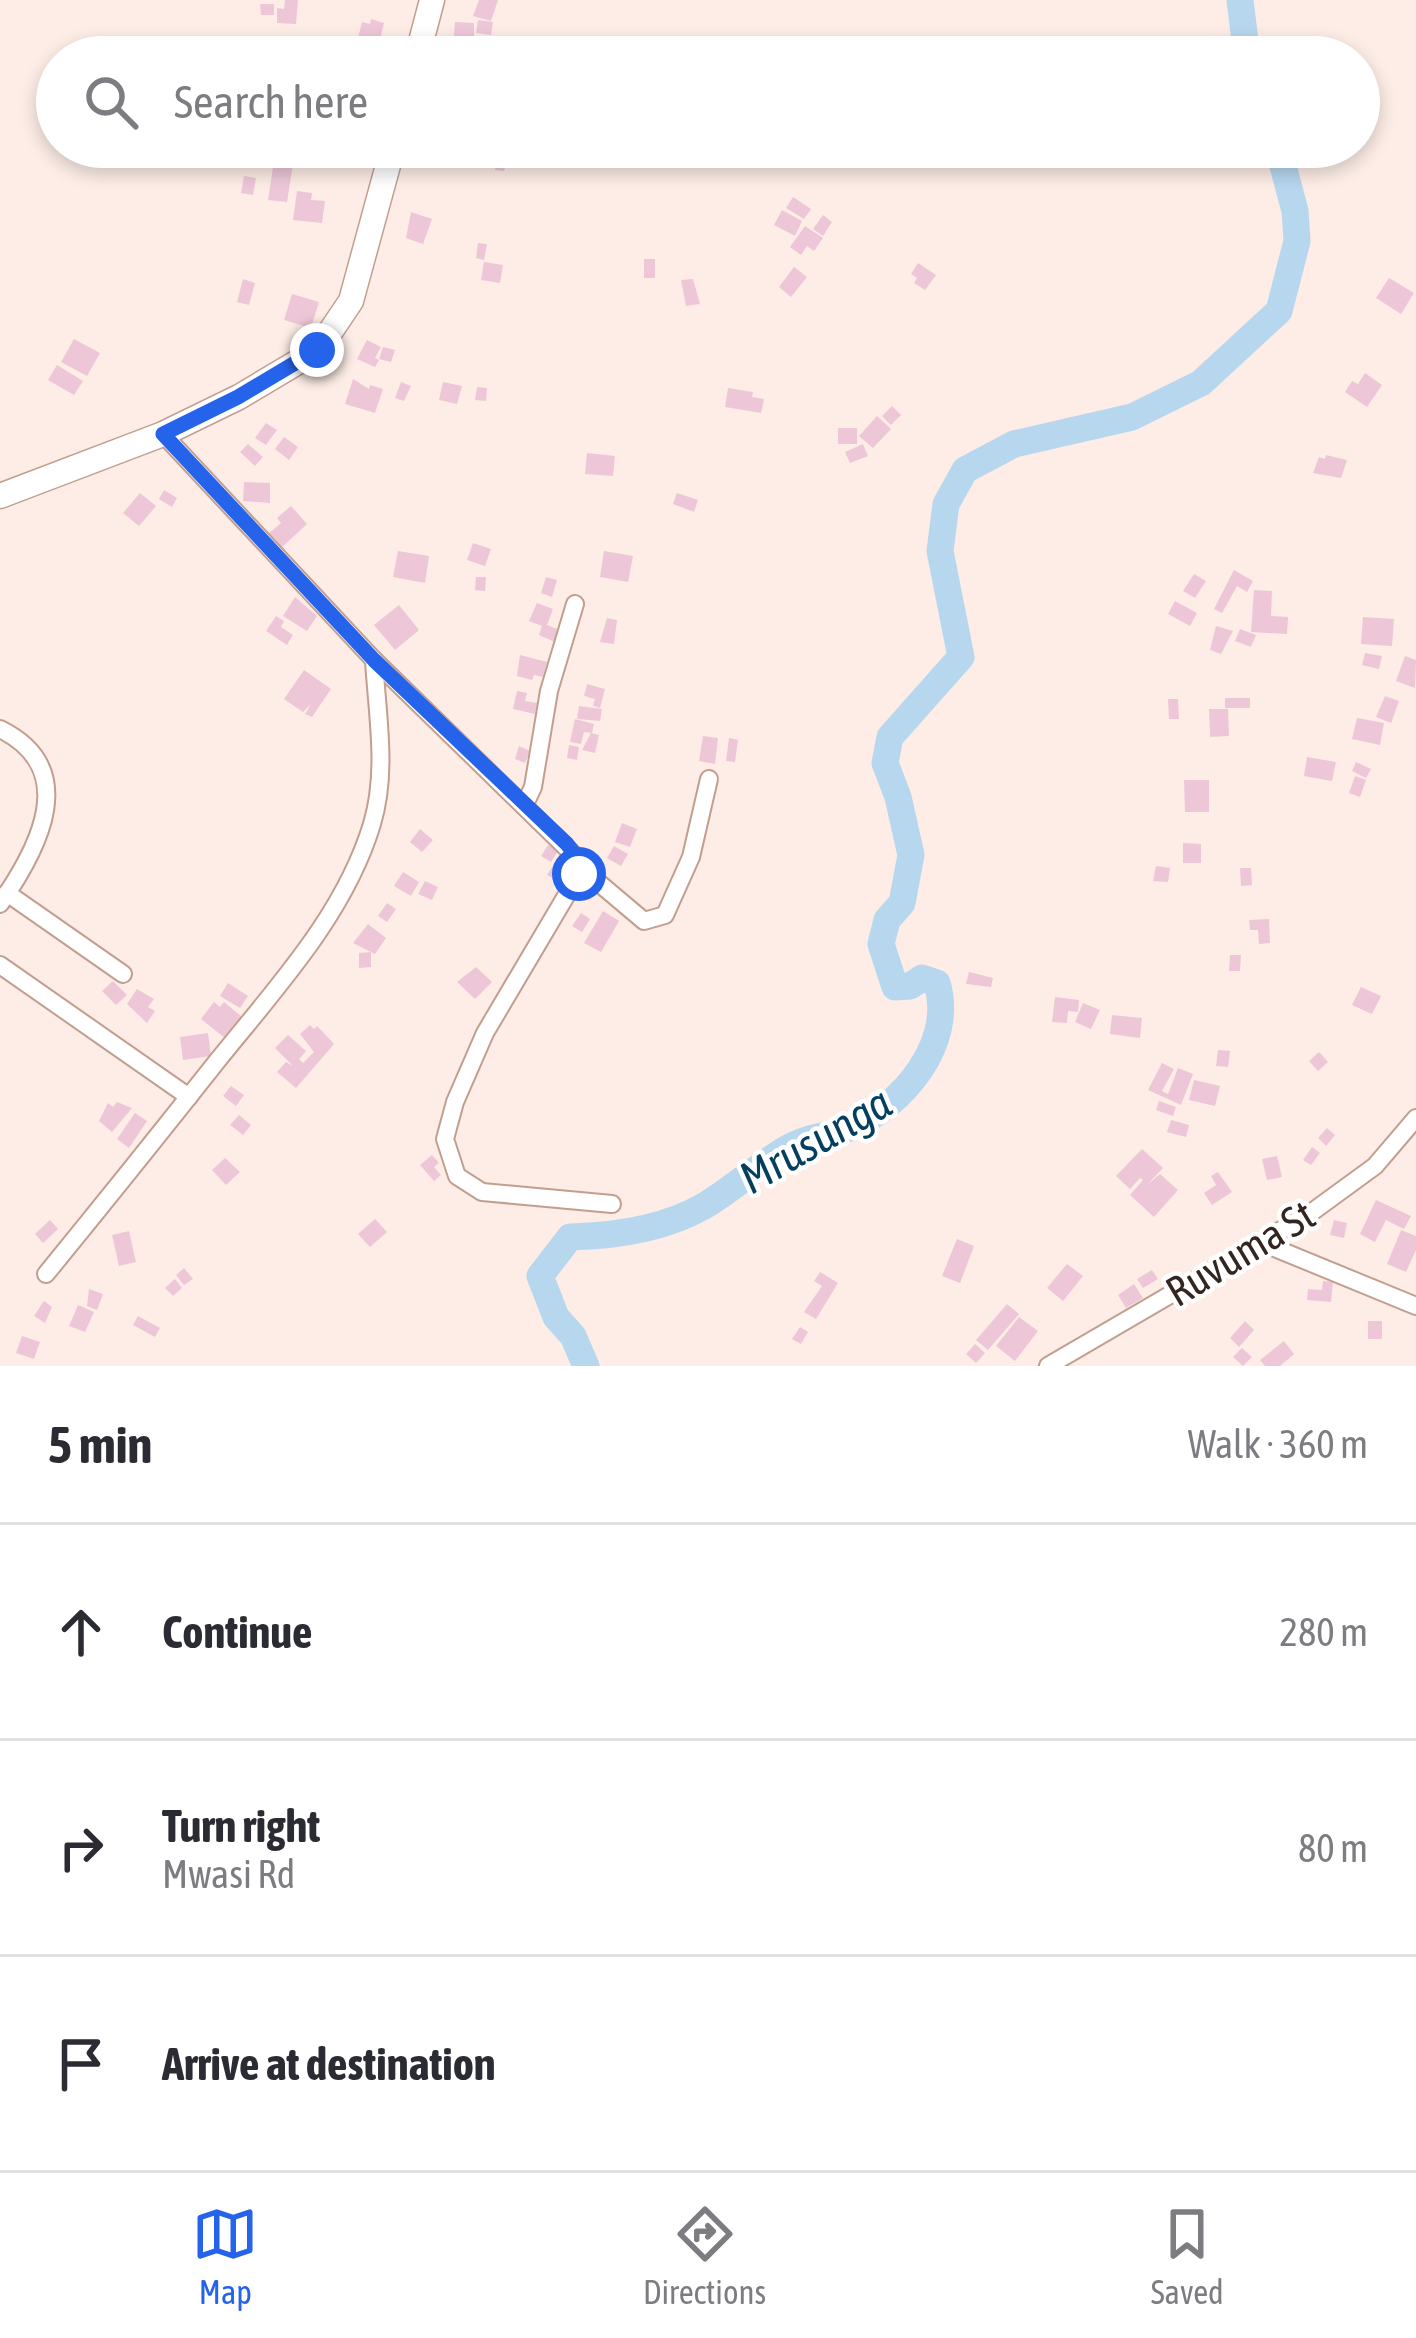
<!DOCTYPE html>
<html lang="en">
<head>
<meta charset="utf-8">
<style>
	:root { --surface:#fff; --page:#f7f7f7; --text:#2b2b33; --muted:#7c7c81; --line:#e1e1e2; --accent:#2563eb }
	body { margin:0; font-family:"Asap Condensed",sans-serif; background:var(--page); color:var(--text) }
	.stop { position:absolute; width:36px; height:36px; margin:-27px; border:9px solid #2563eb; border-radius:50%; background:#fff }
	.stop.end { background:#2563eb; border-color:#fff; box-shadow:0 3px 12px #0008 }
	.list { margin:0; padding:0; list-style:none }
	h2 { display:flex; justify-content:space-between; align-items:center; height:156px; margin:0; padding:0 48px; font-size:51px }
	h2 small { font-size:39px; font-weight:400; color:var(--muted) }
	.list li { display:grid; grid-template-columns:78px 1fr auto; gap:36px; align-items:center; box-sizing:border-box; height:216px; padding:0 48px; border-top:3px solid var(--line) }
	.list b { display:block; font-size:45px; white-space:nowrap }
	.list p { margin:0; font-size:39px; white-space:nowrap; color:var(--muted) }
	.list em { font-size:39px; font-style:normal; color:var(--muted) }
	.icon { flex:none; width:66px; height:66px; fill:none; stroke:currentColor; stroke-width:2; stroke-linecap:round; stroke-linejoin:round }
	.map { position:relative; flex:none; width:1416px; height:1366px; overflow:hidden }
	.search { position:absolute; background:var(--surface); box-shadow:0 6px 18px #0003; left:36px; right:36px; top:36px; height:132px; display:flex; align-items:center; gap:30px; box-sizing:border-box; padding:0 42px; border-radius:66px; color:var(--muted); font-size:45px }
	.sheet { height:804px; background:var(--surface) }
	nav { display:flex; justify-content:space-around; align-items:center; box-sizing:border-box; height:168px; border-top:3px solid var(--line); background:var(--surface); font-size:33px; color:var(--muted) }
	nav a { display:grid; justify-items:center; gap:6px }
	nav .on { color:var(--accent) }
	.map>svg:first-child { display:block }
</style>
</head>
<body>
<div class="map">
<svg width="1416" height="1366" viewBox="0 0 1416 1366">
	<rect width="100%" height="100%" fill="#fdede6"/>
	<g fill="none" stroke-linecap="round" stroke-linejoin="round">
		<g stroke="#b7d7ef" stroke-width="27">
			<polyline points="1240,0 1247,57"/>
			<path d="M586 1366 573 1336 556 1317 540 1276 570 1237C614 1236 664 1229 704 1206 733 1189 758 1165 788 1148 806 1137 830 1136 849 1128 903 1106 955 1043 937 983L922 978 910 986 895 987 881 944 887 920 902 903 911 855 898 797 885 763 890 737 961 657 940 551 946 504 965 470 1014 444 1132 417 1201 383 1279 311 1297 241 1295 211 1278 147"/>
		</g>
	</g>
	<g fill="#edc7d8">
		<polygon points="285,0 298,0 296,24 277,23 277,8 284,9"/>
		<polygon points="479,0 498,0 491,21 473,16"/>
		<polygon points="260,4 274,4 274,15 261,15"/>
		<polygon points="371,19 384,23 378,47 357,42 362,22 370,24"/>
		<polygon points="478,20 493,22 491,35 476,33"/>
		<polygon points="455,22 474,23 474,37 454,36"/>
		<polygon points="511,41 529,46 526,57 507,57"/>
		<polygon points="494,147 512,148 504,171 495,170 498,155 493,154"/>
		<polygon points="274,161 293,164 287,202 268,200"/>
		<polygon points="244,176 256,178 253,195 241,193"/>
		<polygon points="297,191 312,193 311,200 325,201 322,223 293,220"/>
		<polygon points="793,197 811,209 804,219 786,208"/>
		<polygon points="782,210 802,221 795,236 774,225"/>
		<polygon points="411,212 432,219 423,244 406,238"/>
		<polygon points="823,215 832,222 823,236 813,229"/>
		<polygon points="805,226 823,238 814,251 807,246 801,255 790,247"/>
		<polygon points="478,243 487,244 484,260 476,258"/>
		<rect x="644" y="259" width="11" height="19"/>
		<polygon points="484,262 503,265 500,283 481,280"/>
		<polygon points="918,263 936,275 925,290 914,283 917,278 911,274"/>
		<polygon points="794,267 807,277 791,297 779,287"/>
		<polygon points="1389,278 1414,293 1401,314 1376,298"/>
		<polygon points="243,279 255,283 249,305 237,302"/>
		<polygon points="693,279 700,304 686,306 681,280"/>
		<polygon points="292,294 319,302 311,328 284,320"/>
		<polygon points="74,339 100,353 87,376 61,362"/>
		<polygon points="367,340 381,347 375,358 371,356 379,360 375,367 357,359"/>
		<polygon points="383,347 395,350 391,362 379,359"/>
		<polygon points="57,365 83,381 74,395 48,380"/>
		<polygon points="1365,373 1382,385 1367,407 1345,392 1352,381 1358,384"/>
		<polygon points="353,379 369,389 370,385 383,389 375,413 345,404"/>
		<polygon points="401,382 411,386 404,401 395,398"/>
		<polygon points="443,382 462,386 457,404 439,400"/>
		<polygon points="477,387 487,388 486,401 475,400"/>
		<polygon points="728,388 753,392 752,397 764,399 761,413 725,407"/>
		<polygon points="892,406 901,415 891,425 882,416"/>
		<polygon points="877,416 891,429 873,448 859,436"/>
		<polygon points="266,423 277,430 266,445 255,438"/>
		<rect x="838" y="428" width="19" height="16"/>
		<polygon points="284,437 298,447 289,460 275,449"/>
		<polygon points="248,444 263,457 255,466 240,452"/>
		<polygon points="863,444 868,456 850,463 845,452"/>
		<polygon points="587,453 615,456 613,476 585,474"/>
		<polygon points="1326,455 1347,460 1341,478 1313,473 1319,457 1325,459"/>
		<polygon points="244,482 270,483 270,503 243,501"/>
		<polygon points="164,490 177,498 172,507 159,499"/>
		<polygon points="140,493 156,506 139,526 123,513"/>
		<polygon points="677,493 698,500 694,512 673,504"/>
		<polygon points="291,506 307,524 281,548 268,534 281,523 277,518"/>
		<polygon points="473,543 491,549 485,566 467,560"/>
		<polygon points="398,551 429,556 425,583 393,577"/>
		<polygon points="604,551 633,556 628,582 600,577"/>
		<polygon points="1234,570 1253,581 1247,592 1237,586 1222,613 1214,609"/>
		<polygon points="1194,574 1206,581 1195,598 1183,591"/>
		<polygon points="476,577 486,577 485,591 475,590"/>
		<polygon points="546,577 557,580 552,597 541,593"/>
		<polygon points="1254,590 1272,591 1271,616 1288,617 1287,634 1251,632"/>
		<polygon points="295,597 317,616 307,631 283,616"/>
		<polygon points="1175,601 1197,613 1190,626 1168,614"/>
		<polygon points="537,603 553,609 547,625 560,630 555,642 539,635 542,626 529,621"/>
		<polygon points="399,605 419,630 395,650 374,625"/>
		<polygon points="276,616 284,621 281,627 293,635 287,645 266,631"/>
		<polygon points="1363,617 1394,619 1392,646 1361,644"/>
		<polygon points="607,618 617,620 614,644 600,642"/>
		<polygon points="1216,626 1233,631 1221,654 1210,650"/>
		<polygon points="1240,629 1256,635 1251,647 1235,641"/>
		<polygon points="1365,653 1382,656 1379,669 1362,665"/>
		<polygon points="520,655 547,662 543,677 534,675 532,680 517,676"/>
		<polygon points="1405,656 1416,660 1415,688 1396,681"/>
		<polygon points="304,670 331,689 312,717 305,714 311,704 303,712 284,699"/>
		<polygon points="587,684 605,689 600,708 593,706 595,699 584,696"/>
		<polygon points="517,691 527,693 525,701 537,703 535,714 513,709"/>
		<polygon points="1385,696 1399,701 1391,723 1376,717"/>
		<rect x="1225" y="698" width="25" height="10"/>
		<polygon points="1168,699 1178,699 1179,719 1169,719"/>
		<polygon points="579,706 602,709 600,721 577,719"/>
		<polygon points="1209,709 1228,709 1229,736 1210,737"/>
		<polygon points="1357,718 1384,723 1380,745 1352,739"/>
		<polygon points="575,719 594,724 592,733 584,732 581,744 570,742"/>
		<polygon points="591,733 599,735 595,753 582,750"/>
		<polygon points="703,736 718,738 715,764 699,761"/>
		<polygon points="729,738 738,740 735,762 726,761"/>
		<polygon points="569,745 579,747 577,760 567,758"/>
		<polygon points="519,746 530,751 525,763 515,759"/>
		<polygon points="1307,757 1336,762 1332,781 1304,776"/>
		<polygon points="1356,762 1371,769 1366,778 1352,771"/>
		<polygon points="1355,776 1366,780 1360,797 1349,793"/>
		<polygon points="1184,780 1209,780 1209,812 1185,812"/>
		<polygon points="622,823 637,829 630,847 615,842"/>
		<polygon points="420,829 433,840 422,852 410,842"/>
		<polygon points="1183,843 1201,844 1201,863 1183,863"/>
		<polygon points="548,845 558,851 551,862 541,856"/>
		<polygon points="614,846 628,854 621,866 607,858"/>
		<polygon points="556,861 574,871 565,885 547,875"/>
		<polygon points="1156,866 1170,868 1168,882 1153,881"/>
		<polygon points="1240,868 1251,868 1252,885 1241,886"/>
		<polygon points="403,872 419,882 411,896 394,886"/>
		<polygon points="425,881 438,887 432,900 418,894"/>
		<polygon points="387,903 396,909 387,922 378,916"/>
		<polygon points="603,911 619,921 601,952 584,943"/>
		<polygon points="581,913 590,919 582,932 572,926"/>
		<polygon points="1269,919 1270,943 1259,944 1258,930 1250,930 1249,920"/>
		<polygon points="368,924 386,938 375,954 353,943"/>
		<polygon points="371,952 371,967 359,968 359,953"/>
		<polygon points="1230,955 1241,955 1240,971 1229,971"/>
		<polygon points="476,967 492,982 475,999 457,982"/>
		<polygon points="969,972 993,978 991,987 966,984"/>
		<polygon points="113,981 127,995 116,1005 102,991"/>
		<polygon points="228,983 248,996 240,1008 220,996"/>
		<polygon points="1361,987 1381,996 1372,1014 1352,1005"/>
		<polygon points="137,989 154,999 148,1007 155,1011 147,1023 127,1004"/>
		<polygon points="1055,997 1079,1000 1078,1012 1068,1011 1067,1023 1052,1022"/>
		<polygon points="214,1002 220,1007 224,1002 242,1017 225,1038 201,1019"/>
		<polygon points="1083,1003 1100,1010 1091,1029 1075,1022"/>
		<polygon points="1112,1015 1142,1018 1140,1038 1110,1034"/>
		<polygon points="310,1025 314,1029 317,1026 334,1044 296,1088 277,1072 286,1062 293,1066 275,1048 288,1035 306,1051 299,1059 303,1063 314,1052 300,1034"/>
		<polygon points="208,1033 211,1056 183,1060 180,1037"/>
		<polygon points="1218,1050 1230,1051 1228,1067 1216,1066"/>
		<polygon points="1319,1052 1328,1062 1318,1071 1309,1061"/>
		<polygon points="1162,1063 1174,1069 1162,1091 1168,1094 1178,1068 1193,1074 1181,1105 1148,1090"/>
		<polygon points="1194,1080 1220,1086 1215,1106 1189,1100"/>
		<polygon points="231,1086 244,1095 236,1106 223,1096"/>
		<polygon points="1159,1101 1176,1107 1173,1116 1156,1110"/>
		<polygon points="117,1102 132,1108 112,1132 99,1121 108,1103 113,1107"/>
		<polygon points="135,1113 147,1121 129,1148 117,1139"/>
		<polygon points="239,1115 251,1125 243,1135 230,1125"/>
		<polygon points="1171,1120 1189,1125 1186,1137 1167,1132"/>
		<polygon points="1327,1128 1335,1135 1326,1146 1318,1138"/>
		<polygon points="1312,1147 1320,1153 1311,1165 1303,1160"/>
		<polygon points="1142,1149 1163,1168 1147,1185 1160,1174 1178,1190 1154,1217 1130,1195 1143,1180 1140,1178 1130,1189 1116,1176"/>
		<polygon points="432,1155 439,1163 434,1167 441,1175 434,1181 420,1165"/>
		<polygon points="1277,1156 1282,1177 1267,1180 1262,1159"/>
		<polygon points="225,1158 240,1172 226,1185 212,1170"/>
		<polygon points="1218,1172 1232,1192 1212,1205 1204,1193 1216,1185 1211,1176"/>
		<polygon points="1376,1200 1411,1216 1404,1229 1386,1220 1375,1242 1360,1234"/>
		<polygon points="375,1219 387,1232 370,1247 358,1234"/>
		<polygon points="50,1220 58,1229 43,1243 35,1234"/>
		<polygon points="1334,1220 1347,1223 1344,1238 1330,1235"/>
		<polygon points="1401,1230 1416,1236 1416,1250 1406,1272 1387,1264"/>
		<polygon points="129,1231 136,1262 119,1266 112,1235"/>
		<polygon points="957,1239 974,1246 960,1283 942,1276"/>
		<polygon points="1067,1264 1083,1276 1063,1301 1047,1288"/>
		<polygon points="184,1268 193,1279 184,1285 176,1275"/>
		<polygon points="1152,1270 1158,1279 1143,1288 1137,1279"/>
		<polygon points="820,1272 838,1283 816,1319 804,1312 822,1286 814,1281"/>
		<polygon points="175,1279 182,1288 173,1296 165,1288"/>
		<polygon points="1323,1281 1333,1282 1331,1302 1307,1300 1308,1289 1322,1290"/>
		<polygon points="1134,1284 1143,1298 1126,1308 1118,1295"/>
		<polygon points="89,1289 103,1294 97,1310 87,1306"/>
		<polygon points="44,1301 52,1307 45,1323 34,1316"/>
		<polygon points="1007,1304 1019,1314 988,1350 976,1340"/>
		<polygon points="78,1305 94,1312 85,1332 69,1326"/>
		<polygon points="138,1316 160,1328 155,1337 133,1325"/>
		<polygon points="1019,1317 1038,1331 1015,1361 996,1346"/>
		<polygon points="1245,1321 1254,1330 1239,1347 1230,1338"/>
		<rect x="1368" y="1321" width="14" height="18"/>
		<polygon points="800,1327 808,1332 801,1344 792,1339"/>
		<polygon points="22,1336 40,1342 34,1359 16,1353"/>
		<polygon points="1284,1341 1294,1354 1280,1366 1265,1366 1260,1360"/>
		<polygon points="975,1344 985,1353 976,1363 966,1354"/>
		<polygon points="1242,1348 1252,1357 1243,1366 1233,1357"/>
	</g>
	<g fill="none" stroke-linecap="round" stroke-linejoin="round">
		<g stroke="#c29e8f" stroke-width="20">
			<g id="street">
				<polyline points="163,434 374,660 580,861 579,874 485,1033 455,1102 445,1139 457,1176 482,1192 612,1204"/>
				<path d="M0 729C81 769 39 848 0 904"/>
				<polyline points="525,804 533,787 549,691 575,604"/>
				<polyline points="580,867 644,921 665,915 691,857 709,779"/>
				<polyline points="7,893 123,974"/>
				<polyline points="0,965 189,1097"/>
				<polyline points="1260,1242 1416,1306"/>
				<path d="M46 1274C104 1203 161 1132 218 1060 276 988 345 914 372 824 388 771 377 714 374 660"/>
				<polyline points="1048,1366 1312,1212 1375,1166 1416,1118"/>
			</g>
		</g>
		<g stroke="#c29e8f" stroke-width="27">
			<g id="secondary">
				<polyline points="417,57 432,0"/>
				<polyline points="0,496 163,434 239,397 318,350 351,301 393,147"/>
			</g>
		</g>
		<use href="#street" stroke="#fff" stroke-width="16"/>
		<use href="#secondary" stroke="#fff" stroke-width="24"/>
	</g>
	<g fill="none" stroke-linecap="round" stroke-linejoin="round">
		<polyline stroke="#2563eb" stroke-width="15" points="317,350 238,397 163,434 374,660 567,844 580,861 579,874"/>
	</g>
	<g text-anchor="middle" dominant-baseline="central" stroke-width="9" stroke-linejoin="round" paint-order="stroke">
		<g font-size="42" fill="#33251f" stroke="#fff">
			<text transform="translate(1240 1253) rotate(-31)">Ruvuma St</text>
		</g>
		<g font-size="45" font-style="italic" fill="#043f5f" stroke="#fff">
			<text transform="translate(815 1140) rotate(-30)">Mrusunga</text>
		</g>
	</g>
</svg>
<div class="stop" style="left:579px;top:874px"></div>
<div class="stop end" style="left:317px;top:350px"></div>
<div class="search"><svg class="icon" aria-label="search" viewBox="0 0 24 24"><circle cx="10" cy="10" r="6"/><path d="M15 15l6 6"/></svg>Search here</div>
</div>
<section class="sheet">
<h2>5 min<small>Walk · 360 m</small></h2>
<ul class="list">
<li><svg class="icon" aria-label="ahead" viewBox="0 0 24 24"><path d="M12 20V5M6 11l6-6 6 6"/></svg><div><b>Continue</b></div><em>280 m</em></li>
<li><svg class="icon" aria-label="right" viewBox="0 0 24 24"><path d="M7 20v-9h11M14 6l5 5-5 5"/></svg><div><b>Turn right</b><p>Mwasi Rd</p></div><em>80 m</em></li>
<li><svg class="icon" aria-label="arrive" viewBox="0 0 24 24"><path d="M6 21V4h12l-3 4 3 4H6"/></svg><div><b>Arrive at destination</b></div></li>
</ul>
</section>
<nav>
<a class="on"><svg class="icon" aria-label="map" viewBox="0 0 24 24"><path d="M3 6l6-2 6 2 6-2v14l-6 2-6-2-6 2zM9 4v14M15 6v14"/></svg>Map</a>
<a><svg class="icon" aria-label="directions" viewBox="0 0 24 24"><path d="M12 3l9 9-9 9-9-9zM9 14v-3h6M13 9l2 2-2 2"/></svg>Directions</a>
<a><svg class="icon" aria-label="saved" viewBox="0 0 24 24"><path d="M7 4h10v16l-5-4-5 4z"/></svg>Saved</a>
</nav>
</body>
</html>
